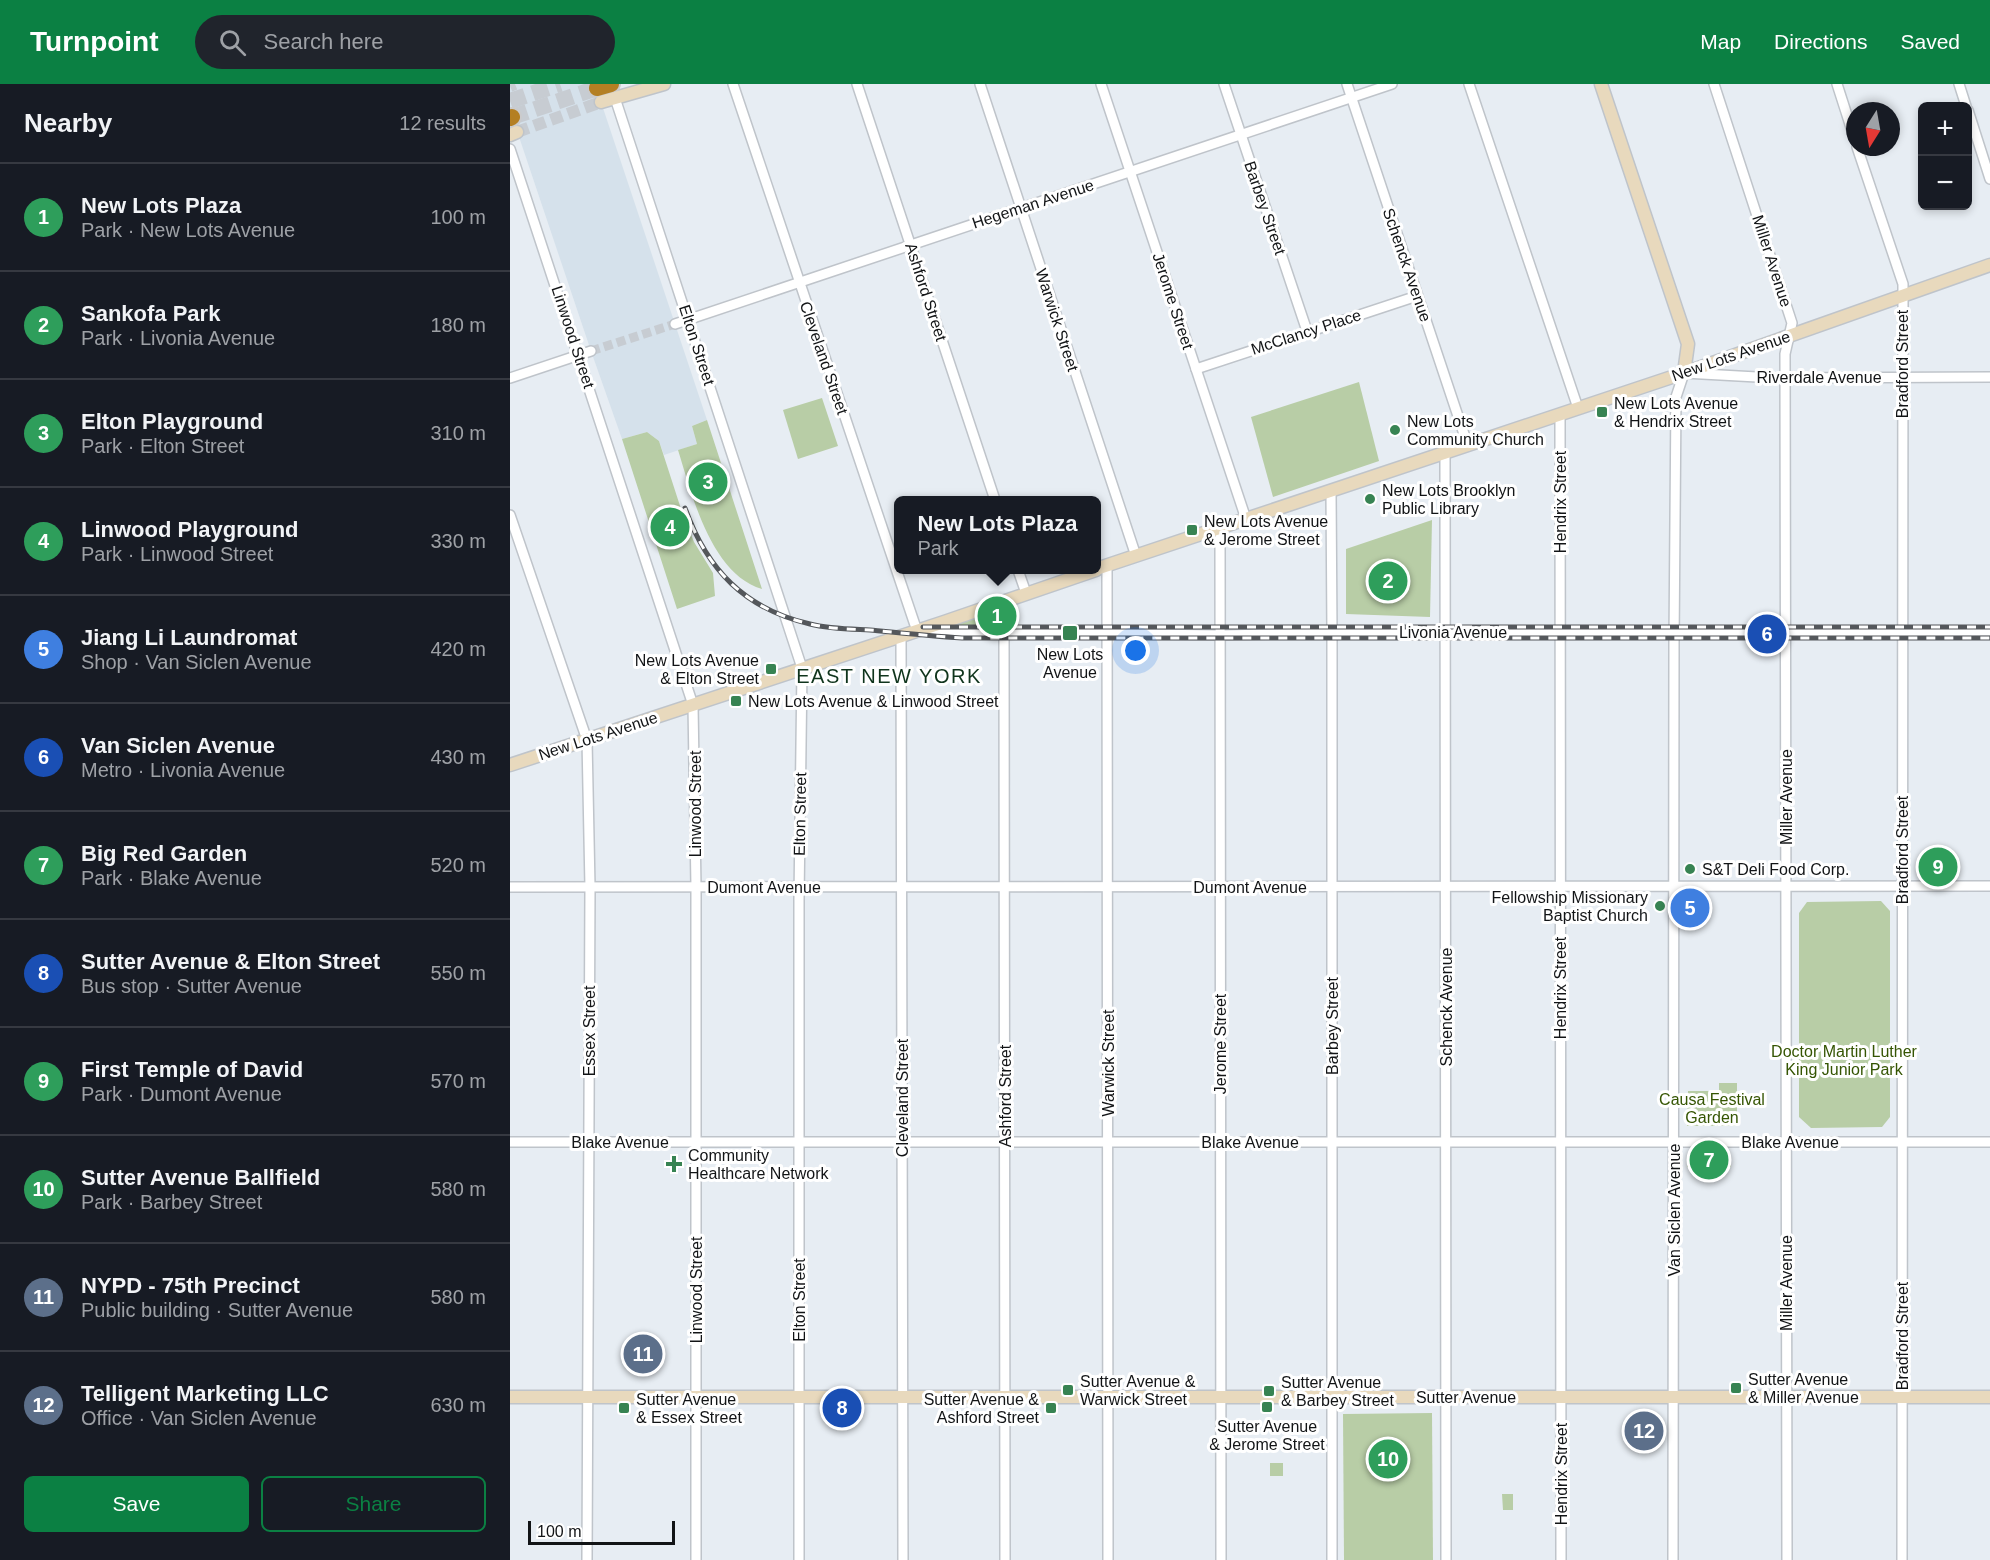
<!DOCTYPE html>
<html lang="en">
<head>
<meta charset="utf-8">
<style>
	:root { --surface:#171b24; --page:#20242c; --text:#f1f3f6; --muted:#9ea1a6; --line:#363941; --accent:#0b8043 }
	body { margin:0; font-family:Arial,sans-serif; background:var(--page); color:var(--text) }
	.controls { position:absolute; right:18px; top:18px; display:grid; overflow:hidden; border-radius:9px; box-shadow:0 3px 9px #0003 }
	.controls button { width:54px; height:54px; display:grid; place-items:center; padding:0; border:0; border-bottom:2px solid var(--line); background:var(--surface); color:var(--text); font:30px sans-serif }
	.compass { position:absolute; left:1336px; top:18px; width:54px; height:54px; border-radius:50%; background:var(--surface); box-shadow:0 3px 9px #0003; rotate:191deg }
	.scale { position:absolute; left:18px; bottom:15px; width:147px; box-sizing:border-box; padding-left:6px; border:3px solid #121416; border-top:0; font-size:16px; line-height:21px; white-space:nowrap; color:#121416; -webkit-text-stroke:4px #fff; paint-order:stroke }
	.you { position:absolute; left:626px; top:567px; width:21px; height:21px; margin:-15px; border:4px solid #fff; border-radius:50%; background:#1a73e8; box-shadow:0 0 0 9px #1a73e833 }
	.badge { display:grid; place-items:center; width:39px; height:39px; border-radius:50%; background:var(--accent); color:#fff; font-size:20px; font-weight:700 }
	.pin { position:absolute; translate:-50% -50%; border:3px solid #fff; box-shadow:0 2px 6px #0006 }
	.popup { position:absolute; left:384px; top:412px; width:207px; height:78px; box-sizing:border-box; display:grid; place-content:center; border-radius:9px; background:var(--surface); filter:drop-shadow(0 2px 4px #0005); font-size:20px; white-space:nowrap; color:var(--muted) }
	.popup b { font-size:22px; color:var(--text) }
	.popup::after { content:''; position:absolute; left:50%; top:100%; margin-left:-12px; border:12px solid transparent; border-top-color:var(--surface) }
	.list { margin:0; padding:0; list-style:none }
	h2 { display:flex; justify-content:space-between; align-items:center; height:78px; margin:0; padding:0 24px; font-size:26px }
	h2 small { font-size:20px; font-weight:400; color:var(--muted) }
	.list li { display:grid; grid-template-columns:39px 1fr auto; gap:18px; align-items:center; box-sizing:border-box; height:108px; padding:0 24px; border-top:2px solid var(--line) }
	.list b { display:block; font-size:22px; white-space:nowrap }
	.list p { margin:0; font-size:20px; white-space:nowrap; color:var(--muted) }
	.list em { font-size:20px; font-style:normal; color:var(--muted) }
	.actions { display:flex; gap:12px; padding:18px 24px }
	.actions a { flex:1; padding:14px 0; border:2px solid var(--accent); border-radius:9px; text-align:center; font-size:21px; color:var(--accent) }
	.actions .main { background:var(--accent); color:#fff }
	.icon { flex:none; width:33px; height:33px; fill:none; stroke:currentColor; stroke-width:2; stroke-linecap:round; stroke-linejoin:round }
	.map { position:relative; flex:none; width:1480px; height:1476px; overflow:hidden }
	header { display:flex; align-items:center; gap:36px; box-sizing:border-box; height:84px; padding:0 30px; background:var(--accent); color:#fff }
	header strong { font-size:28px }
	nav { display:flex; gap:33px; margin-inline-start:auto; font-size:21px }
	.search { width:420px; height:54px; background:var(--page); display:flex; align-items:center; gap:15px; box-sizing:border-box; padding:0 21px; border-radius:33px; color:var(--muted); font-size:22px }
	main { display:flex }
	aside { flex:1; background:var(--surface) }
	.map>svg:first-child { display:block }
</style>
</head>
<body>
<header>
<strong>Turnpoint</strong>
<div class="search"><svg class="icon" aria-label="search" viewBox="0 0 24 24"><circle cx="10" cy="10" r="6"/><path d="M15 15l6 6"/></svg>Search here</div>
<nav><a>Map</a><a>Directions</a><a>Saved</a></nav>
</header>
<main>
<aside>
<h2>Nearby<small>12 results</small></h2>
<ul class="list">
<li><span class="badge" style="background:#2e9e5b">1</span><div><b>New Lots Plaza</b><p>Park · New Lots Avenue</p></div><em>100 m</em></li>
<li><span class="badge" style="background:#2e9e5b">2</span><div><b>Sankofa Park</b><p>Park · Livonia Avenue</p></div><em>180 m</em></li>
<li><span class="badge" style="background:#2e9e5b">3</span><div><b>Elton Playground</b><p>Park · Elton Street</p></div><em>310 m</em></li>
<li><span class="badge" style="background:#2e9e5b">4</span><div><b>Linwood Playground</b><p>Park · Linwood Street</p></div><em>330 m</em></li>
<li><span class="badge" style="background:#3f7fe0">5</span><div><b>Jiang Li Laundromat</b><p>Shop · Van Siclen Avenue</p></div><em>420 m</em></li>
<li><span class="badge" style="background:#1a4fb4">6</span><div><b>Van Siclen Avenue</b><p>Metro · Livonia Avenue</p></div><em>430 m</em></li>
<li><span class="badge" style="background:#2e9e5b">7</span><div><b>Big Red Garden</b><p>Park · Blake Avenue</p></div><em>520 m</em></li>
<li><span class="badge" style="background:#1a4fb4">8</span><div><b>Sutter Avenue &amp; Elton Street</b><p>Bus stop · Sutter Avenue</p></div><em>550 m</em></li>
<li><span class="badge" style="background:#2e9e5b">9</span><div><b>First Temple of David</b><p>Park · Dumont Avenue</p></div><em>570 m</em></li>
<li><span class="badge" style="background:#2e9e5b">10</span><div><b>Sutter Avenue Ballfield</b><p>Park · Barbey Street</p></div><em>580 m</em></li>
<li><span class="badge" style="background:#5c6f8a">11</span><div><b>NYPD - 75th Precinct</b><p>Public building · Sutter Avenue</p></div><em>580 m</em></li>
<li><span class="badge" style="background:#5c6f8a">12</span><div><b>Telligent Marketing LLC</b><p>Office · Van Siclen Avenue</p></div><em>630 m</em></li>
</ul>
<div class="actions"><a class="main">Save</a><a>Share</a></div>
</aside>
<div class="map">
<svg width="1480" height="1476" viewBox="0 0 1480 1476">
	<rect width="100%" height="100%" fill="#e7edf3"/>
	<polygon fill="#d5e1eb" points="0,0 85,0 197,336 182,342 187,360 154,371 149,357 137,348 112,355 81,267 0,26"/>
	<g fill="#b8cda6">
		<polygon points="849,298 869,377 763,413 741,333"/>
		<polygon points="312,314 328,362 288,375 273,326"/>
		<path d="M197 336 252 505C201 490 182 411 168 366L187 360 182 342Z"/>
		<polygon points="137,348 149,357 172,428 184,458 203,489 205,512 167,525 112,355"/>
		<polygon points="922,436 920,533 836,530 836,465"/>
		<polygon points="503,524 504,542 447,541 445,539"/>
		<polygon points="1407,778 1449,778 1449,787 1407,788"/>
		<polygon points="1371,817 1380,827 1380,1033 1372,1043 1301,1044 1289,1033 1289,829 1297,818"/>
		<polygon points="1209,999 1227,999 1227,1042 1177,1042 1178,1007 1209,1007"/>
		<polygon points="1178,1071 1221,1071 1221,1083 1177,1083"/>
		<polygon points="922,1329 923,1476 834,1476 833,1330"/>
		<rect x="760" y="1379" width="13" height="13"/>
		<polygon points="992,1410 1003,1410 1003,1426 993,1426"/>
	</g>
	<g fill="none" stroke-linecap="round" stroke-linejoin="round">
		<polyline stroke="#c7ccd2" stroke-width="9" stroke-dasharray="9 4.5" stroke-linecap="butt" points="81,267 165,240"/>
		<g stroke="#c7ccd2" stroke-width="12" stroke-dasharray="12 6" stroke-linecap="butt">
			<polyline points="0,2 5,0"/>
			<polyline points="7,48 91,18"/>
		</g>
		<g stroke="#c7ccd2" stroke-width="16" stroke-dasharray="16 8" stroke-linecap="butt">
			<polyline points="0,17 50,0"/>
			<polyline points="2,33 87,4"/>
		</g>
		<g stroke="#bfc4ca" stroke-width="12">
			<g id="street">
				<polyline points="223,0 407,547 710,551 935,547 1164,549 1480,547"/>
				<polyline points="347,0 485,416"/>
				<polyline points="470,0 626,472"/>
				<polyline points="591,0 736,435"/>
				<polyline points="714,0 797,247"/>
				<polyline points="837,0 958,362"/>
				<polyline points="959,0 1068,324"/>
				<polyline points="1204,0 1282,239 1275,270 1277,1476"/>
				<polyline points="1327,0 1345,56"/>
				<polyline points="1449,0 1456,22"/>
				<polyline points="105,14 292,584 289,815 289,1476"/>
				<polyline points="1458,26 1480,95"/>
				<polyline points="1347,63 1393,200 1392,1476"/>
				<polyline points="0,65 183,621 186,803 186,1476"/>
				<polyline points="165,240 882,0"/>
				<polyline points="686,285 907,212"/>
				<polyline points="0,294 81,267"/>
				<polyline points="1050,331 1051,1476"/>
				<polyline points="935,370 936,1476"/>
				<polyline points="821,407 822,549 822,1476"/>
				<polyline points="0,431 77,656 80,803 77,1476"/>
				<polyline points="710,444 711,1476"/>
				<polyline points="597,482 598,1476"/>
				<polyline points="508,486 516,509"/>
				<polyline points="494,549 495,1476"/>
				<polyline points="391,552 393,1476"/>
				<polyline points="0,803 1480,802"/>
				<polyline points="0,1058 1480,1058"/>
				<polyline points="1163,1476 1164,560 1166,313 1174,289 1265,294 1480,293"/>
			</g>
		</g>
		<g stroke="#bfc4ca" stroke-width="15">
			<g id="secondary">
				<polyline points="1091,0 1178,260 1174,289"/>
				<polyline points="91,18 154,0"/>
				<polyline points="0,51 7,48"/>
				<polyline points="586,485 1174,289 1480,181"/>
				<polyline points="0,681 434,538 586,486"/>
				<polyline points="0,1313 1480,1313"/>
			</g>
		</g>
		<g stroke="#cbcbcc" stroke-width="20">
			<g id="highway">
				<polyline points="87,4 101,0"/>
				<polyline points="0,34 2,33"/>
			</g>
		</g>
		<use href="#street" stroke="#fff" stroke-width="9"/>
		<use href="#secondary" stroke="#e8d9bd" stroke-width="12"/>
		<use href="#highway" stroke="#b47f23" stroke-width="16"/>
		<g stroke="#54575b" stroke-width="5">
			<g id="rail">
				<path d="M175 424C197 486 235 525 300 540 320 545 340 545 360 546 391 549 421 552 452 554H1480"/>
				<polyline points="413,543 1480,543"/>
			</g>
		</g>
		<use href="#rail" stroke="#fff" stroke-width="3" stroke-dasharray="9" stroke-linecap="butt"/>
	</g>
	<g fill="#378352" stroke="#fff" stroke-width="2">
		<rect x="1086" y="322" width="12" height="12" rx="3"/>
		<circle cx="885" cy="346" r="6"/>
		<circle cx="860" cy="415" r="6"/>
		<rect x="676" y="440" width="12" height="12" rx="3"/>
		<rect x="552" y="541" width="16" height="16" rx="3"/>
		<rect x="255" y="579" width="12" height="12" rx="3"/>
		<rect x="220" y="611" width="12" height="12" rx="3"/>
		<circle cx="1180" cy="785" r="6"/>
		<circle cx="1150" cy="822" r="6"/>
		<path d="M161 1071h6v6h6v6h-6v6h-6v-6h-6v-6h6z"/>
		<rect x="1220" y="1298" width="12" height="12" rx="3"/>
		<rect x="552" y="1300" width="12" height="12" rx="3"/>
		<rect x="753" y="1301" width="12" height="12" rx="3"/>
		<rect x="751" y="1317" width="12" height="12" rx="3"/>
		<rect x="108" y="1318" width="12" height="12" rx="3"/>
		<rect x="535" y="1318" width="12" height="12" rx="3"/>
	</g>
	<g text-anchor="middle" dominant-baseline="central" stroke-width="6" stroke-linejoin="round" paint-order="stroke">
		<g font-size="16" fill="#121416" stroke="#fff">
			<text transform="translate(523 120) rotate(-18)">Hegeman Avenue</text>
			<text transform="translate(755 124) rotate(71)">Barbey Street</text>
			<text transform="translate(1262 177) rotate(72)">Miller Avenue</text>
			<text transform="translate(897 181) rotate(71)">Schenck Avenue</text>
			<text transform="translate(416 208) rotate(72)">Ashford Street</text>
			<text transform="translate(663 217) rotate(72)">Jerome Street</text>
			<text transform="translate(547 236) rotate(72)">Warwick Street</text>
			<text transform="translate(796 248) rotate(-18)">McClancy Place</text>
			<text transform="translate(63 253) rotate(72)">Linwood Street</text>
			<text transform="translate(187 261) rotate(72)">Elton Street</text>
			<text transform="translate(1221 272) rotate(-19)">New Lots Avenue</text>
			<text transform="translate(314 274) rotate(71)">Cleveland Street</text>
			<text transform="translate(1392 280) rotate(-90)">Bradford Street</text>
			<text x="1309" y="293">Riverdale Avenue</text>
			<text transform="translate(1050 418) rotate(-90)">Hendrix Street</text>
			<text x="943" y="548">Livonia Avenue</text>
			<text transform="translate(88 652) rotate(-18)">New Lots Avenue</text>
			<text transform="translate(1276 713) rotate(-90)">Miller Avenue</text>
			<text transform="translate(185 720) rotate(-90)">Linwood Street</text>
			<text transform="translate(290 730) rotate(-89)">Elton Street</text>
			<text transform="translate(1392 766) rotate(-90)">Bradford Street</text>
			<text x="254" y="803">Dumont Avenue</text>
			<text x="740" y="803">Dumont Avenue</text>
			<text transform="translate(1050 904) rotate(-90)">Hendrix Street</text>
			<text transform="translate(936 923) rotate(-90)">Schenck Avenue</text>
			<text transform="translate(822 942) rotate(-90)">Barbey Street</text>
			<text transform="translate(79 947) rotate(-90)">Essex Street</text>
			<text transform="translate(710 960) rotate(-90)">Jerome Street</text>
			<text transform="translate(598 979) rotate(-90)">Warwick Street</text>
			<text transform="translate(495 1012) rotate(-90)">Ashford Street</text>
			<text transform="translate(392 1014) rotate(-90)">Cleveland Street</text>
			<text x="110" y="1058">Blake Avenue</text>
			<text x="740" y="1058">Blake Avenue</text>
			<text x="1280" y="1058">Blake Avenue</text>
			<text transform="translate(1164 1126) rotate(-90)">Van Siclen Avenue</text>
			<text transform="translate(1276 1199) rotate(-90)">Miller Avenue</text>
			<text transform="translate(186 1206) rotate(-90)">Linwood Street</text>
			<text transform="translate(289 1216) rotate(-90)">Elton Street</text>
			<text transform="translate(1392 1252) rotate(-90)">Bradford Street</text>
			<text x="956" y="1313">Sutter Avenue</text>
			<text transform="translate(1051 1390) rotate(-90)">Hendrix Street</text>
		</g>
		<g font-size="16" fill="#121416" stroke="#fff" text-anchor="start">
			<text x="1104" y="319">New Lots Avenue<tspan x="1104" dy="18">&amp; Hendrix Street</tspan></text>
			<text x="897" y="337">New Lots<tspan x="897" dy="18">Community Church</tspan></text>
			<text x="872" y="406">New Lots Brooklyn<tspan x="872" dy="18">Public Library</tspan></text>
			<text x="694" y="437">New Lots Avenue<tspan x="694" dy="18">&amp; Jerome Street</tspan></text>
			<text x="560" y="570" text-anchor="middle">New Lots<tspan x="560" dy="18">Avenue</tspan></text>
			<text x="249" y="576" text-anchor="end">New Lots Avenue<tspan x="249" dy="18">&amp; Elton Street</tspan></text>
			<text x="238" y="617">New Lots Avenue &amp; Linwood Street</text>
			<text x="1192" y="785">S&amp;T Deli Food Corp.</text>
			<text x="1138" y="813" text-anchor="end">Fellowship Missionary<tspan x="1138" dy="18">Baptist Church</tspan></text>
			<text x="178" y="1071">Community<tspan x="178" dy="18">Healthcare Network</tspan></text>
			<text x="1238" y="1295">Sutter Avenue<tspan x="1238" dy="18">&amp; Miller Avenue</tspan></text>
			<text x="570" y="1297">Sutter Avenue &amp;<tspan x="570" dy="18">Warwick Street</tspan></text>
			<text x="771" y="1298">Sutter Avenue<tspan x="771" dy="18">&amp; Barbey Street</tspan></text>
			<text x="126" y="1315">Sutter Avenue<tspan x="126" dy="18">&amp; Essex Street</tspan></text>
			<text x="529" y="1315" text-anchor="end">Sutter Avenue &amp;<tspan x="529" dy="18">Ashford Street</tspan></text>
			<text x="757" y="1342" text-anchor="middle">Sutter Avenue<tspan x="757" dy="18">&amp; Jerome Street</tspan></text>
		</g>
		<g font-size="16" fill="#355503" stroke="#fff">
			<text x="1334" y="967">Doctor Martin Luther<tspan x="1334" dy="18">King Junior Park</tspan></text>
			<text x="1202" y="1015">Causa Festival<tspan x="1202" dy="18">Garden</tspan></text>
		</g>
		<g font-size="20" letter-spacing="1.5" fill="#0f341c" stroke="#fff">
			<text x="379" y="592">EAST NEW YORK</text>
		</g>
	</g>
</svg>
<div class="controls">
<button>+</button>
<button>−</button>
</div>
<svg class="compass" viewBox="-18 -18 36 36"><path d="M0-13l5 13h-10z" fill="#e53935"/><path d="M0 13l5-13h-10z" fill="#9ea1a6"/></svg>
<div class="scale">100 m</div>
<div class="you"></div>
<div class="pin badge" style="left:487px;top:532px;background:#2e9e5b">1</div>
<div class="popup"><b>New Lots Plaza</b>Park</div>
<div class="pin badge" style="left:878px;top:497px;background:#2e9e5b">2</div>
<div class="pin badge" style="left:198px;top:398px;background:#2e9e5b">3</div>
<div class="pin badge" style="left:160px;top:443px;background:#2e9e5b">4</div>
<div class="pin badge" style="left:1180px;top:824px;background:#3f7fe0">5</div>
<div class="pin badge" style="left:1257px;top:550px;background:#1a4fb4">6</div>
<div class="pin badge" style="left:1199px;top:1076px;background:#2e9e5b">7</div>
<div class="pin badge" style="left:332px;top:1324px;background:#1a4fb4">8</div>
<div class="pin badge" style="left:1428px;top:783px;background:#2e9e5b">9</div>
<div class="pin badge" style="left:878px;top:1375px;background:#2e9e5b">10</div>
<div class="pin badge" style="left:133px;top:1270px;background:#5c6f8a">11</div>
<div class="pin badge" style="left:1134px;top:1347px;background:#5c6f8a">12</div>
</div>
</main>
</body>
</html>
